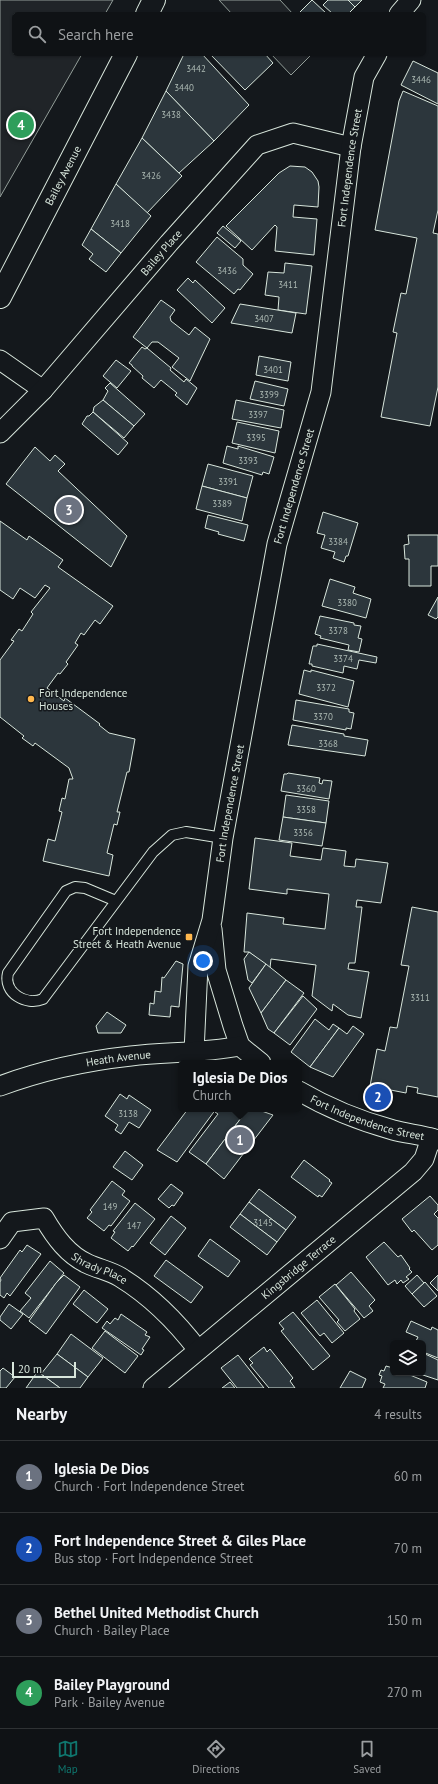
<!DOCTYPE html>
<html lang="en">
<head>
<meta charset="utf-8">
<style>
	:root { --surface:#0f1215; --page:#181b1e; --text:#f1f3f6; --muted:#9b9ea0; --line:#2f3234; --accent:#0f766e }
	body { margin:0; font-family:"PT Sans",sans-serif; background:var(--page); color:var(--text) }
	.controls { position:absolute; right:12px; bottom:12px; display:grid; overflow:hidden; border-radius:6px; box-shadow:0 1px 3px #0004 }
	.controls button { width:36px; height:36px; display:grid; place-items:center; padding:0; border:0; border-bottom:1px solid var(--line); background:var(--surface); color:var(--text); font:20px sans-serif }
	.scale { position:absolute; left:12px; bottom:10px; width:64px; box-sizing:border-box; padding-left:4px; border:2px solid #d8e6dc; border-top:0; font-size:11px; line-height:14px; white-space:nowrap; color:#d8e6dc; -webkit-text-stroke:3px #14181c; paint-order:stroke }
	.you { position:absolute; left:203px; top:961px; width:14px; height:14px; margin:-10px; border:3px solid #fff; border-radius:50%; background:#1a73e8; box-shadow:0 0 0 6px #1a73e833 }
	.badge { display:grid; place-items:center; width:26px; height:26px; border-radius:50%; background:var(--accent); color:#fff; font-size:13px; font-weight:700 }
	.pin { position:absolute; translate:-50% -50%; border:2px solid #fff; box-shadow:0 1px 4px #0006 }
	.popup { position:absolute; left:178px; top:1060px; width:124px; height:52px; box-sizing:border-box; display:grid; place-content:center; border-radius:6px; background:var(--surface); filter:drop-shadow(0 1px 3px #0005); font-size:13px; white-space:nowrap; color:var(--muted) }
	.popup b { font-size:15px; color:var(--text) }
	.popup::after { content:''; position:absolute; left:50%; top:100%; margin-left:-8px; border:8px solid transparent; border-top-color:var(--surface) }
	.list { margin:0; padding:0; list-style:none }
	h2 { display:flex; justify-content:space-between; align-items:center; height:52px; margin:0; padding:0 16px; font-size:17px }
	h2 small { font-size:13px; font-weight:400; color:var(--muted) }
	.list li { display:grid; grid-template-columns:26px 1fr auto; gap:12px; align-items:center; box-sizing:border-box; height:72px; padding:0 16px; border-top:1px solid var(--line) }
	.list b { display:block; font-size:15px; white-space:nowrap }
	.list p { margin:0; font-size:13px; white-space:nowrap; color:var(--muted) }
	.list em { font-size:13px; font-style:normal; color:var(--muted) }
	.icon { flex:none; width:22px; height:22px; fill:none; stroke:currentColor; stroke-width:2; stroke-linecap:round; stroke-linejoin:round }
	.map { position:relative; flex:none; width:438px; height:1388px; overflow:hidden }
	.search { position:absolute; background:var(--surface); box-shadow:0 1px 3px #0004; left:12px; right:12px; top:12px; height:44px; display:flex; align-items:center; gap:10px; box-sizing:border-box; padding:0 14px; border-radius:6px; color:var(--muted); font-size:15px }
	.sheet { height:340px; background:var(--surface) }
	nav { display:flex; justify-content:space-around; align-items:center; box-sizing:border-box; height:56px; border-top:1px solid var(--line); background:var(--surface); font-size:11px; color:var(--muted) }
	nav a { display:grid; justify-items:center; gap:2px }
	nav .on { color:var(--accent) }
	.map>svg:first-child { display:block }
</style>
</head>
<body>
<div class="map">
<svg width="438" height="1388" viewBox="0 0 438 1388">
	<rect width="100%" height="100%" fill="#14181c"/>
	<g fill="#202428" stroke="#939e99">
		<polygon points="0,0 113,0 105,14 14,14 14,54 82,54 0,197"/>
		<polygon points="219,0 280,0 293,14 232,14"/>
		<polygon points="271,54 312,54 291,75"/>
	</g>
	<g fill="#2c363c" stroke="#d8e6dc">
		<polygon points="312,0 327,14 298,14"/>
		<polygon points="328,0 348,0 355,7 348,14 333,14 323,5"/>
		<polygon points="348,0 362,0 355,7"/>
		<polygon points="184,54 202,54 249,105 214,141 166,91"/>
		<polygon points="210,54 265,54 273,63 245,90"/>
		<polygon points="413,61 438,73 438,104 401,85"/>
		<polygon points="166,91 214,141 179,173 142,138"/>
		<polygon points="403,91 438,106 438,210 433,233 438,234 438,387 430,426 381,417 397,333 393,332 401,293 406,294 417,238 375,230 399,101"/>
		<polygon points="142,138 182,176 147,213 116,184"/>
		<polygon points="290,166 305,167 312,172 318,181 319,187 318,207 294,205 293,217 317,219 314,255 275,251 277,227 275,225 252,250 226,226 279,173"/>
		<polygon points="116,184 151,216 121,253 91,229"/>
		<polygon points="223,226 241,241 235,248 217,233"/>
		<polygon points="91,229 121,253 106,272 89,259 93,254 82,245"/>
		<polygon points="217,237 243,259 243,265 253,274 240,290 238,289 234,294 196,262"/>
		<polygon points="285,263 312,266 306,314 278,310 279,297 265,295 268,272 284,273"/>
		<polygon points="188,278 193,283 195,280 225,308 212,323 177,290"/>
		<polygon points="161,300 175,310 170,317 171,321 189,335 195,327 210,339 190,381 172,367 179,358 158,342 152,342 147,348 133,337"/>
		<polygon points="240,304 296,313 292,333 231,323"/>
		<polygon points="142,347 145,349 147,348 171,368 170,370 184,382 186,379 197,388 187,405 175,395 177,393 161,380 154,388 142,378 143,376 132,366 132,365 129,363"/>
		<polygon points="259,356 291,362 288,381 256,375"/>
		<polygon points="116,360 131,371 117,388 103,376"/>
		<polygon points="255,381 288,389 284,406 250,399"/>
		<polygon points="110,383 145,414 134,426 103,400 108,391 105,388"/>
		<polygon points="103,400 134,426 124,438 93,412 94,407"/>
		<polygon points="236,400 284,410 281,428 232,419"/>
		<polygon points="93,412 128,443 118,455 82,424 87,416 89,416"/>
		<polygon points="237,422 279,431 275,453 232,443"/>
		<polygon points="227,446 238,449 238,446 274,457 269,474 263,472 262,475 223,463"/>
		<polygon points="35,447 50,461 55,455 65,464 58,471 127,536 111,567 6,484"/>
		<polygon points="208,464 253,476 247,498 202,486"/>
		<polygon points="202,486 247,498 242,521 196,509"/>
		<polygon points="323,512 358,523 348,556 346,556 344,562 333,558 335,552 321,548 325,535 317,533"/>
		<polygon points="208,515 248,525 244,541 218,534 219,532 205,528"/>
		<polygon points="0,521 27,540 29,536 63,560 58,567 113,606 100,624 95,620 84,635 81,633 75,643 78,645 66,662 68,664 60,674 58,673 47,688 64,701 65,698 100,724 99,725 109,733 135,739 129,772 127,772 117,812 120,812 117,825 114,824 107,853 113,855 109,876 43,861 48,839 55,841 62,812 59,811 62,798 65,799 69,779 73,779 69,768 35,743 33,746 22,738 24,736 0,717 0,660 14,641 11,640 19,629 22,631 33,614 31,612 50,588 45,585 35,598 20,588 13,599 0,590"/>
		<polygon points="408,535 438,535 438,566 431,566 431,586 409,586 409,559 405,559 404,545 409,544"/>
		<polygon points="330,579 355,587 353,593 371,599 366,618 322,606"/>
		<polygon points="438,597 438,617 436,619 428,615"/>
		<polygon points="320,616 354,623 354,625 361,626 358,638 362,639 359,652 348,650 349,645 320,638 321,636 315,634"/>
		<polygon points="317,644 377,657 376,663 359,660 357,669 344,666 343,673 312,666 312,664 309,664 313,646 317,646"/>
		<polygon points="304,670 311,672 311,670 354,681 348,707 299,694"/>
		<polygon points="296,700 349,709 349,712 354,713 351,729 346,728 346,730 293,720"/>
		<polygon points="292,725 344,734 344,736 368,740 365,756 288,745"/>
		<polygon points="288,773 320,778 319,783 322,784 323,780 332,781 329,799 281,791 284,774 287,774"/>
		<polygon points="286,795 329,801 326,823 283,817"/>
		<polygon points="283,817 326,823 322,846 279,840"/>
		<polygon points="255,838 292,843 290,856 321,860 323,848 346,851 344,866 355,867 356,859 388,863 381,903 357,900 356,907 362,907 355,963 349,963 348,969 369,972 361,1018 348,1015 333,1004 332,1011 312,996 316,965 271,959 270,968 249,952 244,952 247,913 284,918 283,924 325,929 329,894 287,889 287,894 249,889"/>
		<polygon points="412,907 438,912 438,1097 417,1093 418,1088 407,1086 406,1093 370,1086 377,1049 385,1051 390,1027 397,1028 409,966 401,965"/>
		<polygon points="249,952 266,964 252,983 248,980 244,959"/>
		<polygon points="176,961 183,964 179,1007 171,1006 170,1017 149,1015 150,1003 154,1004 155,991 161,992 162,977 164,978"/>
		<polygon points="266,964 286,980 261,1013 249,988"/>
		<polygon points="286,980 304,993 274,1033 268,1029 261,1013"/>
		<polygon points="303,996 317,1009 290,1045 274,1033"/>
		<polygon points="107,1012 126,1025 121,1033 98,1033 96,1026"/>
		<polygon points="315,1019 329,1030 333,1024 339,1028 310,1067 291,1052"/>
		<polygon points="353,1026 364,1034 333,1077 310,1067 339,1028 347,1034"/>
		<polygon points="120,1094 127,1099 129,1095 151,1110 139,1128 129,1122 121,1134 115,1130 118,1125 105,1116"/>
		<polygon points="188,1109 216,1109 177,1162 157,1150"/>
		<polygon points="218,1109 248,1109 206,1164 189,1152 218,1114 215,1112"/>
		<polygon points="248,1109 256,1109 273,1115 224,1179 206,1164"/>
		<polygon points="125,1151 143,1165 132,1180 113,1167"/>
		<polygon points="304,1160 330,1180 329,1181 332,1183 322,1197 319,1195 318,1197 291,1177"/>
		<polygon points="112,1181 125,1191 122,1195 130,1201 111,1226 109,1225 104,1231 87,1218 92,1212 90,1210"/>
		<polygon points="171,1184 183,1193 174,1206 172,1205 169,1208 158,1199"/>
		<polygon points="259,1189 296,1217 286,1230 249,1202"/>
		<polygon points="430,1196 438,1205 438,1210 434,1214 438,1218 438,1245 432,1250 414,1230 412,1232 402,1219"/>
		<polygon points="249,1202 286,1230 277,1242 240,1214"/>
		<polygon points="135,1203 155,1219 133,1247 132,1246 128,1251 111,1238 115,1232 113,1231"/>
		<polygon points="240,1214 277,1242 267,1255 230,1227"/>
		<polygon points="171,1216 186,1228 165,1255 150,1243"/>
		<polygon points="210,1239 240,1261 228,1277 198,1256"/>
		<polygon points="384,1242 398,1257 401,1255 410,1268 409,1269 412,1272 406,1277 409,1279 403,1283 401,1280 397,1284 395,1280 388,1285 366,1257"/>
		<polygon points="27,1245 41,1254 10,1296 7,1293 4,1298 0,1295 0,1282 1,1280 0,1278 20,1250 22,1252"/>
		<polygon points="166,1260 203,1287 191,1303 154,1276"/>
		<polygon points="50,1261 64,1273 29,1318 20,1311 31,1298 25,1293"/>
		<polygon points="351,1272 375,1300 369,1306 373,1311 364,1318 336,1285"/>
		<polygon points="64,1275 80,1287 46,1334 29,1321 56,1283"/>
		<polygon points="417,1275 424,1283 412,1294 405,1286"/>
		<polygon points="438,1275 438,1291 430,1283"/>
		<polygon points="425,1282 437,1296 424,1307 412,1294"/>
		<polygon points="335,1284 355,1309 354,1311 360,1319 345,1331 337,1322 339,1320 319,1297"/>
		<polygon points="84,1290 108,1309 97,1323 73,1304"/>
		<polygon points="317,1300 344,1333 332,1343 324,1333 320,1336 301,1313"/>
		<polygon points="9,1304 23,1314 11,1329 0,1320 0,1317"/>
		<polygon points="293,1312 330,1356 313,1370 281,1331 284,1329 279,1323"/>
		<polygon points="121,1314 147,1332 145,1335 150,1337 142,1349 144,1350 141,1355 102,1328 107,1321 110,1324 115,1318 118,1320"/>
		<polygon points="411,1321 431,1330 432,1327 438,1330 438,1358 423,1352 423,1343 415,1343 418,1337 406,1332"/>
		<polygon points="105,1331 138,1356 125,1373 92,1348"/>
		<polygon points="71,1334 103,1358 88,1377 57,1354"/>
		<polygon points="264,1347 267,1352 270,1349 293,1378 290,1381 295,1388 269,1388 250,1365 253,1363 249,1359"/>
		<polygon points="423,1353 438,1360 438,1380 417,1373 423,1373"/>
		<polygon points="57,1354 88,1377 80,1388 60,1388 41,1374"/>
		<polygon points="238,1355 264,1388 237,1388 221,1368"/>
		<polygon points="386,1366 393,1368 393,1373 405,1373 427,1382 425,1388 383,1388 385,1384 380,1382 382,1376 379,1375 381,1370 384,1371"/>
		<polygon points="3,1368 15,1377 6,1388 0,1388 0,1371"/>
		<polygon points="38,1371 41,1374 60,1388 26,1388"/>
		<polygon points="350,1371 366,1379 362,1388 340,1388"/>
		<polygon points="230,1382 235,1388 222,1388"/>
	</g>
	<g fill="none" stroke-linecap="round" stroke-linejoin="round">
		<g stroke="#d8e6dc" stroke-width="12">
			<path id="lane" d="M116 901 85 888 75 887 66 891 8 973C3 993 26 1006 43 999L153 852 172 835 186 832 223 838"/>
		</g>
		<g stroke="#d8e6dc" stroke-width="21">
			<g id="street">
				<polyline points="399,14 411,0"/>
				<polyline points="0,360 43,390"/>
				<path id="s1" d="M0 433 43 390 169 243 257 145 293 133 351 147"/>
				<polyline points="212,929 216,970 233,1026 240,1046 261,1063"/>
				<path id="s2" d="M194 1052 198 966 212 920 223 838 277 544 321 392 351 147 364 77 377 54"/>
				<path id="s3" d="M0 1086C43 1070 85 1061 131 1056 167 1052 204 1053 240 1046"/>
				<path id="s4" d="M299 1091C328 1108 360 1121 393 1130 408 1134 424 1135 438 1140"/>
				<path id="s5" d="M0 1239 12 1222 44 1218C55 1237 68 1255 88 1264 99 1269 110 1271 120 1277 151 1296 176 1321 198 1350"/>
				<path id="s6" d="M153 1388 413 1172 424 1159 431 1138"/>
			</g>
		</g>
		<g stroke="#d8e6dc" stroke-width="24">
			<g id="secondary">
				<polyline points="147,14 154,0"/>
				<path id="s7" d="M0 297 126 54"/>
			</g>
		</g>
		<use href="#lane" stroke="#14181c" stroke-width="10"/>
		<use href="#street" stroke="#14181c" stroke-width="19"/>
		<use href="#secondary" stroke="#14181c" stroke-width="22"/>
	</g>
	<g fill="#ffb74d" stroke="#14181c" stroke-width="1.5">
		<circle cx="31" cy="699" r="4"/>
		<rect x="185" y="933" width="8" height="8" rx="2"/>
	</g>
	<g text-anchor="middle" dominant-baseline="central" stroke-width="3" stroke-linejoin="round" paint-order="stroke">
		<g font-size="9" fill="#adbab4">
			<text x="196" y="68">3442</text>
			<text x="421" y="79">3446</text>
			<text x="184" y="87">3440</text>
			<text x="171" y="114">3438</text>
			<text x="151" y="175">3426</text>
			<text x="120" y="223">3418</text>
			<text x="227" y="270">3436</text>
			<text x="288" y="284">3411</text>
			<text x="264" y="318">3407</text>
			<text x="273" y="369">3401</text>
			<text x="269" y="394">3399</text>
			<text x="258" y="414">3397</text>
			<text x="256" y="437">3395</text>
			<text x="248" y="460">3393</text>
			<text x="228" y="481">3391</text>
			<text x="222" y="503">3389</text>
			<text x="338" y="541">3384</text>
			<text x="347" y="602">3380</text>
			<text x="338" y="630">3378</text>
			<text x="343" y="658">3374</text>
			<text x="326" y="687">3372</text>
			<text x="323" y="716">3370</text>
			<text x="328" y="743">3368</text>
			<text x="306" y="788">3360</text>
			<text x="306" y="809">3358</text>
			<text x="303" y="832">3356</text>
			<text x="420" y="997">3311</text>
			<text x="128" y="1113">3138</text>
			<text x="110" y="1206">149</text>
			<text x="263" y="1222">3145</text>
			<text x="134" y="1225">147</text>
		</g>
		<g font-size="11" fill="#d8e6dc" stroke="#14181c">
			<text stroke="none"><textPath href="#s2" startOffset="900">Fort Independence Street</textPath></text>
			<text stroke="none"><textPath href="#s7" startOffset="137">Bailey Avenue</textPath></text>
			<text stroke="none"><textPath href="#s1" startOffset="242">Bailey Place</textPath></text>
			<text stroke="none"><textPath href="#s2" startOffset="576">Fort Independence Street</textPath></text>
			<text stroke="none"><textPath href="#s2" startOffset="252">Fort Independence Street</textPath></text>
			<text stroke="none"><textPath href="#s3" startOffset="122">Heath Avenue</textPath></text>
			<text stroke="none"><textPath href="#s4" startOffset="74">Fort Independence Street</textPath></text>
			<text stroke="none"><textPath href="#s6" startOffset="189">Kingsbridge Terrace</textPath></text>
			<text stroke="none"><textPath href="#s5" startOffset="130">Shrady Place</textPath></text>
		</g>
		<g font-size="11" fill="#d8e6dc" stroke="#14181c" text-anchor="start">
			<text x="39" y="693">Fort Independence<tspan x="39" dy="13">Houses</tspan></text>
			<text x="181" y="931" text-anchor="end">Fort Independence<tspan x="181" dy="13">Street &amp; Heath Avenue</tspan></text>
		</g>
	</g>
</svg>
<div class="controls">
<button><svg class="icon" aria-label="layers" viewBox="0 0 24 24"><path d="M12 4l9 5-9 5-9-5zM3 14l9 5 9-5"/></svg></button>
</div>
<div class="scale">20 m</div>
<div class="you"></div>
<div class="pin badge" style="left:240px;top:1140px;background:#6b7280">1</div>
<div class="popup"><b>Iglesia De Dios</b>Church</div>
<div class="pin badge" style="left:378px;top:1097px;background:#1a4fb4">2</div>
<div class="pin badge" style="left:69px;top:510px;background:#6b7280">3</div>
<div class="pin badge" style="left:21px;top:125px;background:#2e9e5b">4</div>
<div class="search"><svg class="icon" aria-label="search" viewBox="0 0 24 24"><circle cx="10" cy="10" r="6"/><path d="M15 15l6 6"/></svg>Search here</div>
</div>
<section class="sheet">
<h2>Nearby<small>4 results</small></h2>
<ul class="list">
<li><span class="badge" style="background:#6b7280">1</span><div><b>Iglesia De Dios</b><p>Church · Fort Independence Street</p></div><em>60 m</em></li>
<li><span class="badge" style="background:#1a4fb4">2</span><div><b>Fort Independence Street &amp; Giles Place</b><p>Bus stop · Fort Independence Street</p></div><em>70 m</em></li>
<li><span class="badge" style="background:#6b7280">3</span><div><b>Bethel United Methodist Church</b><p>Church · Bailey Place</p></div><em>150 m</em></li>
<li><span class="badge" style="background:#2e9e5b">4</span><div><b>Bailey Playground</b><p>Park · Bailey Avenue</p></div><em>270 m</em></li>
</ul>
</section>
<nav>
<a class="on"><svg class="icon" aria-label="map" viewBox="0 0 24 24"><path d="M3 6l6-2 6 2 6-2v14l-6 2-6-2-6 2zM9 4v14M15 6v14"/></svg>Map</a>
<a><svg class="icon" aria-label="directions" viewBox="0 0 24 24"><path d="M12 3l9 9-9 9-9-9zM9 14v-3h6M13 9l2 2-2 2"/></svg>Directions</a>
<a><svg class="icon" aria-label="saved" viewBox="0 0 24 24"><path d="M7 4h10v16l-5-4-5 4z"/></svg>Saved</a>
</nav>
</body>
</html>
